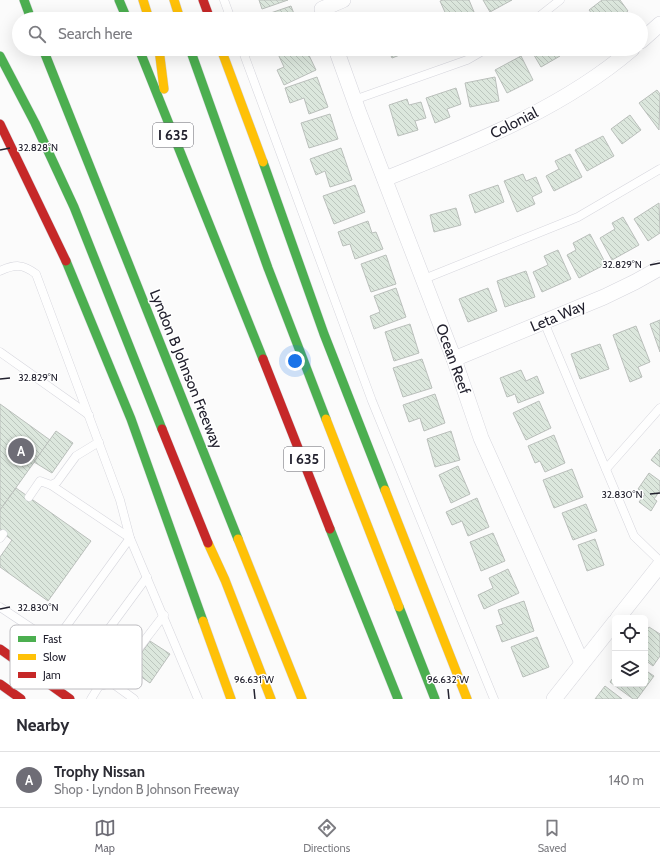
<!DOCTYPE html>
<html lang="en">
<head>
<meta charset="utf-8">
<style>
	:root { --surface:#fff; --page:#f2f2f3; --text:#2b2b33; --muted:#7c7c81; --line:#e1e1e2; --accent:#6e6d76 }
	body { margin:0; font-family:Cabin,sans-serif; background:var(--page); color:var(--text) }
	.controls { position:absolute; right:12px; bottom:12px; display:grid; overflow:hidden; border-radius:6px; box-shadow:0 4px 16px #0002 }
	.controls button { width:36px; height:36px; display:grid; place-items:center; padding:0; border:0; border-bottom:1px solid var(--line); background:var(--surface); color:var(--text); font:20px sans-serif }
	.you { position:absolute; left:295px; top:361px; width:14px; height:14px; margin:-10px; border:3px solid #fff; border-radius:50%; background:#1a73e8; box-shadow:0 0 0 6px #1a73e833 }
	.badge { display:grid; place-items:center; width:26px; height:26px; border-radius:50%; background:var(--accent); color:#fff; font-size:13px; font-weight:700 }
	.pin { position:absolute; translate:-50% -50%; border:2px solid #fff; box-shadow:0 1px 4px #0006 }
	.list { margin:0; padding:0; list-style:none }
	h2 { display:flex; justify-content:space-between; align-items:center; height:52px; margin:0; padding:0 16px; font-size:17px }
	h2 small { font-size:13px; font-weight:400; color:var(--muted) }
	.list li { display:grid; grid-template-columns:26px 1fr auto; gap:12px; align-items:center; box-sizing:border-box; height:56px; padding:0 16px; border-top:1px solid var(--line) }
	.list b { display:block; font-size:15px; white-space:nowrap }
	.list p { margin:0; font-size:13px; white-space:nowrap; color:var(--muted) }
	.list em { font-size:13px; font-style:normal; color:var(--muted) }
	.icon { flex:none; width:22px; height:22px; fill:none; stroke:currentColor; stroke-width:2; stroke-linecap:round; stroke-linejoin:round }
	.map { position:relative; flex:none; width:660px; height:699px; overflow:hidden }
	.search { position:absolute; background:var(--surface); box-shadow:0 4px 16px #0002; left:12px; right:12px; top:12px; height:44px; display:flex; align-items:center; gap:10px; box-sizing:border-box; padding:0 14px; border-radius:22px; color:var(--muted); font-size:15px }
	.sheet { height:108px; background:var(--surface) }
	nav { display:flex; justify-content:space-around; align-items:center; box-sizing:border-box; height:56px; border-top:1px solid var(--line); background:var(--surface); font-size:11px; color:var(--muted) }
	nav a { display:grid; justify-items:center; gap:2px }
	nav .on { color:var(--accent) }
	.map>svg:first-child { display:block }
</style>
</head>
<body>
<div class="map">
<svg width="660" height="699" viewBox="0 0 660 699">
	<defs>
		<pattern id="building-back-hatch" width="6" height="6" patternUnits="userSpaceOnUse"><rect width="6" height="6" fill="#dce7dd"/><path d="M-1 5l2 2M0 0l6 6M5-1l2 2" fill="none" stroke="#bcc6be"/></pattern>
	</defs>
	<rect width="100%" height="100%" fill="#fbfbfb"/>
	<g fill="url(#building-back-hatch)" stroke="#babfbb">
		<polygon points="259,0 288,0 262,9"/>
		<polygon points="443,0 469,0 477,19 448,19 440,1"/>
		<polygon points="483,0 512,0 490,12"/>
		<polygon points="602,0 620,0 628,11 618,19 613,14 606,19 596,19 589,10"/>
		<polygon points="291,6 296,19 260,19 259,17"/>
		<polygon points="419,13 420,19 405,19 405,16"/>
		<polygon points="582,13 586,19 574,19"/>
		<polygon points="439,16 440,19 425,19"/>
		<polygon points="289,49 306,49 316,70 284,85 277,70 284,67 278,54"/>
		<polygon points="388,49 403,49 405,53 392,58"/>
		<polygon points="533,49 556,49 560,56 541,67 531,50"/>
		<polygon points="521,56 533,80 507,93 495,70"/>
		<polygon points="317,77 328,107 309,114 304,98 290,103 285,88"/>
		<polygon points="495,77 499,101 470,107 465,83"/>
		<polygon points="456,88 461,104 447,109 450,117 435,123 426,98"/>
		<polygon points="657,90 660,94 659,130 639,103"/>
		<polygon points="407,99 409,105 421,102 426,118 415,121 418,130 398,136 389,105"/>
		<polygon points="330,114 338,139 309,148 301,123"/>
		<polygon points="630,115 641,130 622,144 611,129"/>
		<polygon points="603,136 614,156 587,171 575,150"/>
		<polygon points="341,148 352,180 330,187 325,171 316,175 310,159"/>
		<polygon points="570,154 582,177 554,191 546,176 559,169 555,161"/>
		<polygon points="523,174 526,181 536,177 542,192 532,197 535,204 517,212 504,181"/>
		<polygon points="355,185 365,212 334,224 323,196"/>
		<polygon points="498,185 504,202 475,213 469,195"/>
		<polygon points="659,203 660,233 648,241 634,219"/>
		<polygon points="456,208 461,225 434,232 430,215"/>
		<polygon points="623,217 639,245 612,260 600,238 615,229 612,223"/>
		<polygon points="368,221 372,233 376,232 383,249 355,259 350,244 343,246 338,232"/>
		<polygon points="590,234 606,264 579,278 567,255 576,250 573,243"/>
		<polygon points="558,250 571,279 542,292 533,272 548,265 544,256"/>
		<polygon points="386,255 396,284 371,292 361,264"/>
		<polygon points="526,271 535,297 505,307 497,281"/>
		<polygon points="396,288 406,317 374,329 370,316 380,312 374,296"/>
		<polygon points="488,288 497,311 468,322 459,299"/>
		<polygon points="660,320 660,352 650,324"/>
		<polygon points="410,324 419,353 394,361 385,332"/>
		<polygon points="636,326 650,362 638,367 642,377 630,382 613,335"/>
		<polygon points="600,344 609,369 580,379 571,354"/>
		<polygon points="422,359 432,388 403,397 393,368"/>
		<polygon points="521,370 526,381 537,376 544,393 518,403 515,394 507,397 500,378"/>
		<polygon points="435,394 445,423 424,431 420,418 409,422 403,405"/>
		<polygon points="539,401 551,428 526,440 513,413"/>
		<polygon points="0,404 50,440 0,510"/>
		<polygon points="56,431 73,443 52,473 34,462"/>
		<polygon points="451,431 460,460 435,467 427,439"/>
		<polygon points="554,435 565,463 545,472 540,461 535,463 528,446"/>
		<polygon points="660,449 660,467 651,460"/>
		<polygon points="458,466 470,494 451,503 439,475"/>
		<polygon points="572,469 583,497 554,508 543,480"/>
		<polygon points="649,473 660,481 660,491 654,499 657,501 651,511 639,502 645,494 638,489"/>
		<polygon points="16,488 91,541 48,601 0,567 0,557 12,540 0,531 0,510"/>
		<polygon points="477,498 489,527 468,536 462,521 452,525 446,512"/>
		<polygon points="586,504 597,531 573,540 562,513"/>
		<polygon points="493,533 505,561 481,571 470,542"/>
		<polygon points="595,539 604,565 587,571 578,545"/>
		<polygon points="508,569 519,593 484,609 478,595 493,588 489,578"/>
		<polygon points="524,601 534,631 502,642 496,626 503,624 498,610"/>
		<polygon points="649,627 660,634 660,656 653,666 645,660 645,633"/>
		<polygon points="537,637 549,667 523,677 511,647"/>
		<polygon points="150,641 170,654 150,683 130,669"/>
		<polygon points="645,670 654,676 637,699 633,699 610,682 615,675 615,684 645,684"/>
		<polygon points="605,686 622,699 595,699"/>
	</g>
	<g fill="none" stroke-linecap="round" stroke-linejoin="round">
		<g stroke="#d6d6dd" stroke-width="9">
			<g id="lane">
				<polyline points="224,0 231,19"/>
				<polyline points="536,19 560,0"/>
				<polyline points="242,49 372,401 494,699"/>
				<polyline points="354,100 467,60 486,49"/>
				<path d="M0 271C15 264 23 264 36 274L120 500 130 538 54 643 100 678 99 686 91 699"/>
				<polyline points="424,279 578,217 660,169"/>
				<polyline points="544,322 634,536 660,561"/>
				<polyline points="0,352 89,415"/>
				<polyline points="606,469 660,408"/>
				<polyline points="51,485 130,538 198,699"/>
				<polyline points="29,497 40,481 51,485 57,482 76,456 99,442"/>
				<polyline points="0,538 3,534"/>
				<polyline points="0,607 54,643"/>
				<polyline points="83,664 147,577"/>
				<polyline points="112,683 164,615"/>
				<polyline points="99,686 112,683 134,699"/>
			</g>
		</g>
		<g stroke="#d6d6dd" stroke-width="16">
			<g id="street">
				<polyline points="322,9 343,0"/>
				<polyline points="641,41 660,24"/>
				<polyline points="336,49 359,113 454,359 481,438 582,663"/>
				<path d="M385 179C471 144 561 110 632 49"/>
				<polyline points="454,359 604,297 635,282 660,268"/>
				<polyline points="618,618 660,565"/>
				<polyline points="554,699 615,622"/>
			</g>
		</g>
		<g stroke="#d6d6dd" stroke-width="10">
			<g id="fast">
				<polyline points="24,0 31,19"/>
				<polyline points="119,0 127,19"/>
				<polyline points="43,49 238,539"/>
				<polyline points="139,49 263,359"/>
				<polyline points="190,49 268,268 326,419"/>
				<polyline points="0,56 35,123 74,207 162,429"/>
				<polyline points="263,162 324,334 385,490"/>
				<polyline points="66,261 131,419 203,621"/>
				<polyline points="330,529 398,699"/>
				<polyline points="399,607 435,699"/>
			</g>
		</g>
		<g stroke="#d6d6dd" stroke-width="10">
			<g id="slow">
				<polyline points="143,0 149,19"/>
				<polyline points="174,0 180,19"/>
				<polyline points="159,49 164,89"/>
				<polyline points="221,49 263,162"/>
				<polyline points="326,419 399,607"/>
				<polyline points="385,490 467,699"/>
				<polyline points="238,539 302,699"/>
				<polyline points="208,543 225,580 271,699"/>
				<polyline points="203,621 231,699"/>
			</g>
		</g>
		<g stroke="#d6d6dd" stroke-width="10">
			<g id="jam">
				<polyline points="203,0 210,19"/>
				<polyline points="0,124 66,261"/>
				<polyline points="263,359 330,529"/>
				<polyline points="162,429 208,543"/>
				<polyline points="0,649 70,699"/>
				<polyline points="0,684 21,699"/>
			</g>
		</g>
		<use href="#lane" stroke="#fefefe" stroke-width="8"/>
		<use href="#street" stroke="#fefefe" stroke-width="15"/>
		<use href="#fast" stroke="#4caf50" stroke-width="9"/>
		<use href="#slow" stroke="#ffc107" stroke-width="9"/>
		<use href="#jam" stroke="#c62828" stroke-width="9"/>
	</g>
	<path fill="none" stroke="#22212e" stroke-width="1.5" d="M0 150 10 148M650 265 660 263M0 379 10 378M650 494 660 493M0 609 10 607M254 689 255 699M448 689 449 699"/>
	<g text-anchor="middle" dominant-baseline="central" stroke-width="3" stroke-linejoin="round" paint-order="stroke">
		<g fill="#fff" stroke="#64646d" stroke-width="1">
			<rect x="153" y="123" width="40" height="24" rx="3"/>
			<rect x="284" y="447" width="40" height="24" rx="3"/>
		</g>
		<g font-size="14" font-weight="bold" fill="#22212e">
			<text x="173" y="135">I 635</text>
			<text x="304" y="459">I 635</text>
		</g>
		<g font-size="15" fill="#22212e" stroke="#fff">
			<text transform="translate(514 123) rotate(-27)">Colonial</text>
			<text transform="translate(558 316) rotate(-23)">Leta Way</text>
			<text transform="translate(453 359) rotate(70)">Ocean Reef</text>
			<text transform="translate(186 369) rotate(68)">Lyndon B Johnson Freeway</text>
		</g>
	</g>
	<rect x="10" y="625" width="132" height="64" rx="6" fill="#fff" stroke="#bdbcc0" stroke-width="1"/>
	<rect x="18" y="636" width="18" height="6" fill="#4caf50"/>
	<rect x="18" y="654" width="18" height="6" fill="#ffc107"/>
	<rect x="18" y="672" width="18" height="6" fill="#c62828"/>
	<g font-size="11" fill="#22212e">
		<text x="43" y="643">Fast</text>
		<text x="43" y="661">Slow</text>
		<text x="43" y="679">Jam</text>
	</g>
	<g font-size="10" text-anchor="middle" fill="#22212e" stroke="#fff" stroke-width="3" stroke-linejoin="round" paint-order="stroke">
		<text x="38" y="151">32.828°N</text>
		<text x="622" y="268">32.829°N</text>
		<text x="38" y="381">32.829°N</text>
		<text x="622" y="498">32.830°N</text>
		<text x="38" y="611">32.830°N</text>
		<text x="254" y="683">96.631°W</text>
		<text x="448" y="683">96.632°W</text>
	</g>
</svg>
<div class="controls">
<button><svg class="icon" aria-label="locate" viewBox="0 0 24 24"><circle cx="12" cy="12" r="6"/><path d="M12 2v4M12 18v4M2 12h4M18 12h4"/></svg></button>
<button><svg class="icon" aria-label="layers" viewBox="0 0 24 24"><path d="M12 4l9 5-9 5-9-5zM3 14l9 5 9-5"/></svg></button>
</div>
<div class="you"></div>
<div class="pin badge" style="left:21px;top:451px">A</div>
<div class="search"><svg class="icon" aria-label="search" viewBox="0 0 24 24"><circle cx="10" cy="10" r="6"/><path d="M15 15l6 6"/></svg>Search here</div>
</div>
<section class="sheet">
<h2>Nearby<small></small></h2>
<ul class="list">
<li><span class="badge">A</span><div><b>Trophy Nissan</b><p>Shop · Lyndon B Johnson Freeway</p></div><em>140 m</em></li>
</ul>
</section>
<nav>
<a class="on"><svg class="icon" aria-label="map" viewBox="0 0 24 24"><path d="M3 6l6-2 6 2 6-2v14l-6 2-6-2-6 2zM9 4v14M15 6v14"/></svg>Map</a>
<a><svg class="icon" aria-label="directions" viewBox="0 0 24 24"><path d="M12 3l9 9-9 9-9-9zM9 14v-3h6M13 9l2 2-2 2"/></svg>Directions</a>
<a><svg class="icon" aria-label="saved" viewBox="0 0 24 24"><path d="M7 4h10v16l-5-4-5 4z"/></svg>Saved</a>
</nav>
</body>
</html>
